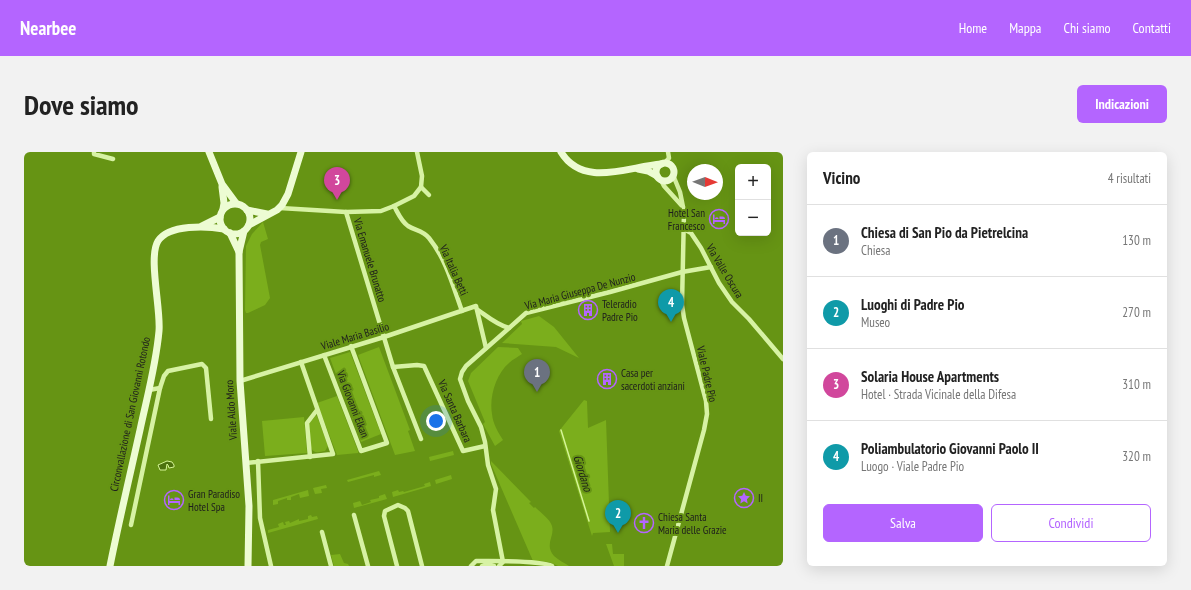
<!DOCTYPE html>
<html lang="it">
<head>
<meta charset="utf-8">
<style>
	:root { --surface:#fff; --page:#f2f2f2; --text:#222; --muted:#767676; --line:#e0e0e0; --accent:#b465ff }
	body { margin:0; font-family:"PT Sans Narrow",sans-serif; background:var(--page); color:var(--text) }
	.controls { position:absolute; right:12px; top:12px; display:grid; overflow:hidden; border-radius:6px; box-shadow:0 4px 16px #0002 }
	.controls button { width:36px; height:36px; display:grid; place-items:center; padding:0; border:0; border-bottom:1px solid var(--line); background:var(--surface); color:var(--text); font:20px sans-serif }
	.compass { position:absolute; left:663px; top:12px; width:36px; height:36px; border-radius:50%; background:var(--surface); box-shadow:0 4px 16px #0002; rotate:91deg }
	.you { position:absolute; left:412px; top:269px; width:14px; height:14px; margin:-10px; border:3px solid #fff; border-radius:50%; background:#1a73e8; box-shadow:0 0 0 6px #1a73e833 }
	.badge { display:grid; place-items:center; width:26px; height:26px; border-radius:50%; background:var(--accent); color:#fff; font-size:13px; font-weight:700 }
	.pin { position:absolute; translate:-50% -33px; filter:drop-shadow(0 1px 2px #0008) }
	.pin::after { content:''; position:absolute; top:21px; width:14px; height:12px; background:inherit; clip-path:polygon(0 0,100% 0,50% 100%) }
	.list { margin:0; padding:0; list-style:none }
	h2 { display:flex; justify-content:space-between; align-items:center; height:52px; margin:0; padding:0 16px; font-size:17px }
	h2 small { font-size:13px; font-weight:400; color:var(--muted) }
	.list li { display:grid; grid-template-columns:26px 1fr auto; gap:12px; align-items:center; box-sizing:border-box; height:72px; padding:0 16px; border-top:1px solid var(--line) }
	.list b { display:block; font-size:15px; white-space:nowrap }
	.list p { margin:0; font-size:13px; white-space:nowrap; color:var(--muted) }
	.list em { font-size:13px; font-style:normal; color:var(--muted) }
	.actions { display:flex; gap:8px; padding:12px 16px }
	.actions a { flex:1; padding:9px 0; border:1px solid var(--accent); border-radius:6px; text-align:center; font-size:14px; color:var(--accent) }
	.actions .main { background:var(--accent); color:#fff }
	.map { position:relative; flex:none; width:759px; height:414px; overflow:hidden; border-radius:6px }
	header { display:flex; align-items:center; gap:24px; box-sizing:border-box; height:56px; padding:0 20px; background:var(--accent); color:#fff }
	header strong { font-size:19px }
	nav { display:flex; gap:22px; margin-inline-start:auto; font-size:14px }
	.intro { display:flex; align-items:center; justify-content:space-between; box-sizing:border-box; height:96px; padding:0 24px }
	h1 { margin:0; font-size:28px }
	.button { padding:10px 18px; border-radius:6px; background:var(--accent); color:#fff; font-size:14px; font-weight:700 }
	main { display:flex; gap:24px; padding:0 24px }
	aside { flex:1; background:var(--surface); border-radius:6px; box-shadow:0 4px 16px #0002 }
	.map>svg:first-child { display:block }
</style>
</head>
<body>
<header>
<strong>Nearbee</strong>
<nav><a>Home</a><a>Mappa</a><a>Chi siamo</a><a>Contatti</a></nav>
</header>
<div class="intro"><h1>Dove siamo</h1><a class="button">Indicazioni</a></div>
<main>
<div class="map">
<svg width="759" height="414" viewBox="0 0 759 414">
	<rect width="100%" height="100%" fill="#669414"/>
	<g fill="#7bae1c">
		<polygon points="239,70 244,87 237,90 236,93 246,146 241,153 224,161 222,161 221,158 222,94 228,82"/>
		<polygon points="515,164 530,175 555,206 532,195 478,191 498,172 497,169"/>
		<polygon points="355,195 386,278 384,279 391,299 371,303 334,203"/>
		<path d="M474 195 494 196 498 202C494 205 489 207 485 211 472 222 465 245 468 262 469 272 474 280 479 288L471 294 459 272 461 270 444 229 447 221Z"/>
		<polygon points="326,200 357,282 337,290 306,206"/>
		<polygon points="313,244 334,299 334,301 313,303 293,251"/>
		<polygon points="560,248 563,249 564,276 582,268 586,380 569,381 568,384 535,279"/>
		<path d="M292 263 293 264 304 294 301 299C295 300 290 302 287 296L285 272Z"/>
		<polygon points="280,265 283,301 241,304 238,269"/>
		<polygon points="429,299 430,303 406,309 405,305"/>
		<path d="M467 309 505 348 507 350 505 351 510 356 511 355C516 360 526 367 528 374 531 385 520 392 530 404 534 408 541 411 545 414H534L525 410 509 409 467 312Z"/>
		<polygon points="355,319 357,323 350,325 350,323 324,330 323,328"/>
		<polygon points="427,323 428,327 412,332 411,328"/>
		<polygon points="406,330 407,334 369,345 368,340 374,338 375,340 379,339 380,340 401,334 400,332"/>
		<polygon points="302,333 303,336 297,337 298,341 291,342 289,336"/>
		<polygon points="284,338 285,344 276,346 275,342 267,345 267,348 263,348 263,346 254,349 254,352 249,353 249,348"/>
		<polygon points="361,342 363,347 330,356 329,351 336,349 338,353 347,350 346,348 355,346 355,344"/>
		<polygon points="287,363 288,365 293,364 294,367 244,381 244,378 255,375 254,372 259,370 260,373 262,373 261,370 265,369 266,371 275,367 275,369 284,367 284,364"/>
		<polygon points="582,392 588,392 589,402 600,402 600,414 590,414"/>
		<polygon points="316,402 320,411 324,412 325,414 310,414 307,403"/>
	</g>
	<polygon fill="#4c710d" stroke="#d5f596" points="143,309 148,310 150,313 150,315 145,316 144,313 143,312 142,318 136,318 134,313"/>
	<g fill="none" stroke-linecap="round" stroke-linejoin="round">
		<polyline stroke="#d5f596" stroke-width="1.5" points="537,278 565,369"/>
		<g stroke="#d7f2a4" stroke-width="4.5">
			<polyline points="70,0 70,2 89,7"/>
			<polyline points="641,11 645,6 644,0"/>
			<polyline points="637,28 640,34 659,55"/>
			<polyline points="397,35 405,43"/>
			<path d="M370 54C374 61 377 69 384 74 392 79 398 78 405 86 422 107 429 134 438 159"/>
			<polyline points="256,56 322,60 357,59 370,54 390,44 397,35 398,24 393,0"/>
			<polyline points="322,60 369,215 397,287"/>
			<polyline points="658,76 667,81 677,96 695,131 708,150 725,167 759,207"/>
			<path d="M454 158C464 165 473 173 485 176"/>
			<polyline points="300,203 337,299 363,291 327,194"/>
			<polyline points="369,215 393,213 400,214 439,299 461,294"/>
			<polyline points="216,229 360,185 452,154 462,196"/>
			<polyline points="125,238 136,236 140,224 144,219 178,212 182,216 187,267"/>
			<polyline points="286,305 283,271 293,258"/>
			<polyline points="234,309 236,366 247,414"/>
			<polyline points="222,311 309,302 277,210"/>
			<polyline points="330,363 344,414"/>
			<polyline points="107,373 136,236"/>
			<polyline points="298,380 307,414"/>
			<polyline points="373,414 360,364 361,359 374,353 381,356 384,359 398,414"/>
			<path d="M447 414 452 409C467 409 517 408 528 414"/>
			<polyline points="458,414 463,412 470,414"/>
			<polyline points="475,414 479,410 469,358 472,337 464,313 461,290 457,275 444,249 436,227 438,220 442,214 502,161 586,140 658,120 687,115"/>
			<polyline points="643,414 680,278 683,262 682,249 660,166 658,153 660,60 656,40 649,23"/>
		</g>
		<g stroke="#edfcd3" stroke-width="7">
			<polyline points="185,0 198,32 212,51"/>
			<path d="M537 0C559 36 603 15 637 12"/>
			<circle cx="641" cy="20" r="9"/>
			<polyline points="614,17 624,19 633,24"/>
			<polyline points="198,35 200,51 199,57"/>
			<circle cx="211" cy="67" r="15"/>
			<polyline points="223,58 243,62"/>
			<polyline points="225,73 253,58 258,53 264,42 277,0"/>
			<polyline points="178,74 196,65"/>
			<polyline points="220,79 215,100 216,229 225,354 224,414"/>
			<polyline points="206,81 215,100"/>
			<path d="M86 414C95 369 106 323 116 278 123 245 132 213 135 179 137 157 124 105 134 89 145 72 183 74 200 77"/>
		</g>
	</g>
	<defs>
		<g id="hotel-ring" transform="scale(1)"><circle r="9.5" fill="#669414" stroke="#b465ff" stroke-width="1.5"/><path d="M-6-4.5h1.5V1H6V5H4.5V3h-9V5H-6ZM-4 0a1.8 1.8 0 1 1 3.6 0ZM.5 0V-2.5h3Q6-2.5 6 0Z" fill="#b465ff"/></g>
		<g id="building-ring" transform="scale(1)"><circle r="9.5" fill="#669414" stroke="#b465ff" stroke-width="1.5"/><path d="M-4-6H4V6H1V3H-1V6H-4ZM-2.5-4.3h1.7v1.8h-1.7ZM.8-4.3h1.7v1.8H.8ZM-2.5-1h1.7V.8h-1.7ZM.8-1h1.7V.8H.8Z" fill="#b465ff"/></g>
		<g id="sight-ring" transform="scale(1)"><circle r="9.5" fill="#669414" stroke="#b465ff" stroke-width="1.5"/><path d="M0-6L1.8-2.2L6-1.7L2.9 1.2L3.7 5.4L0 3.3L-3.7 5.4L-2.9 1.2L-6-1.7L-1.8-2.2Z" fill="#b465ff"/></g>
		<g id="church-ring" transform="scale(1)"><circle r="9.5" fill="#669414" stroke="#b465ff" stroke-width="1.5"/><path d="M-1.2-6h2.4v3.5h3.3v2.4h-3.3V6h-2.4V-.1h-3.3v-2.4h3.3Z" fill="#b465ff"/></g>
	</defs>
	<g fill-rule="evenodd">
		<use href="#hotel-ring" x="695" y="67"/>
		<use href="#building-ring" x="564" y="158"/>
		<use href="#building-ring" x="583" y="227"/>
		<use href="#sight-ring" x="720" y="346"/>
		<use href="#hotel-ring" x="150" y="348"/>
		<use href="#church-ring" x="620" y="371"/>
	</g>
	<g text-anchor="middle" dominant-baseline="central" stroke-width="4" stroke-linejoin="round" paint-order="stroke">
		<g font-size="11" fill="#1d1d1d" stroke="#669414" text-anchor="start">
			<text x="681" y="61" text-anchor="end">Hotel San<tspan x="681" dy="13">Francesco</tspan></text>
			<text x="578" y="152">Teleradio<tspan x="578" dy="13">Padre Pio</tspan></text>
			<text x="597" y="221">Casa per<tspan x="597" dy="13">sacerdoti anziani</tspan></text>
			<text x="164" y="342">Gran Paradiso<tspan x="164" dy="13">Hotel Spa</tspan></text>
			<text x="734" y="346">II</text>
			<text x="634" y="365">Chiesa Santa<tspan x="634" dy="13">Maria delle Grazie</tspan></text>
		</g>
		<g font-size="11" fill="#1d1d1d" stroke="#669414">
			<text transform="translate(346 108) rotate(73)">Via Emanuele Brunatto</text>
			<text transform="translate(430 118) rotate(66)">Via Italia Betti</text>
			<text transform="translate(701 119) rotate(59)">Via Valle Oscura</text>
			<text transform="translate(556 139) rotate(-15)">Via Maria Giuseppa De Nunzio</text>
			<text transform="translate(331 184) rotate(-17)">Viale Maria Basilio</text>
			<text transform="translate(683 222) rotate(77)">Viale Padre Pio</text>
			<text transform="translate(329 252) rotate(69)">Via Giovanni Elkan</text>
			<text transform="translate(207 258) rotate(-94)">Viale Aldo Moro</text>
			<text transform="translate(431 259) rotate(66)">Via Santa Barbara</text>
			<text transform="translate(106 262) rotate(-78)">Circonvallazione di San Giovanni Rotondo</text>
		</g>
		<g font-size="12" font-style="italic" fill="#1b1d19" stroke="#669414">
			<text transform="translate(559 321) rotate(73)">Giordano</text>
		</g>
	</g>
</svg>
<div class="controls">
<button>+</button>
<button>−</button>
</div>
<svg class="compass" viewBox="-18 -18 36 36"><path d="M0-13l5 13h-10z" fill="#e53935"/><path d="M0 13l5-13h-10z" fill="#767676"/></svg>
<div class="you"></div>
<div class="pin badge" style="left:513px;top:240px;background:#6b7280">1</div>
<div class="pin badge" style="left:594px;top:381px;background:#0f9aa8">2</div>
<div class="pin badge" style="left:313px;top:48px;background:#d1479c">3</div>
<div class="pin badge" style="left:647px;top:170px;background:#0f9aa8">4</div>
</div>
<aside>
<h2>Vicino<small>4 risultati</small></h2>
<ul class="list">
<li><span class="badge" style="background:#6b7280">1</span><div><b>Chiesa di San Pio da Pietrelcina</b><p>Chiesa</p></div><em>130 m</em></li>
<li><span class="badge" style="background:#0f9aa8">2</span><div><b>Luoghi di Padre Pio</b><p>Museo</p></div><em>270 m</em></li>
<li><span class="badge" style="background:#d1479c">3</span><div><b>Solaria House Apartments</b><p>Hotel · Strada Vicinale della Difesa</p></div><em>310 m</em></li>
<li><span class="badge" style="background:#0f9aa8">4</span><div><b>Poliambulatorio Giovanni Paolo II</b><p>Luogo · Viale Padre Pio</p></div><em>320 m</em></li>
</ul>
<div class="actions"><a class="main">Salva</a><a>Condividi</a></div>
</aside>
</main>
</body>
</html>
